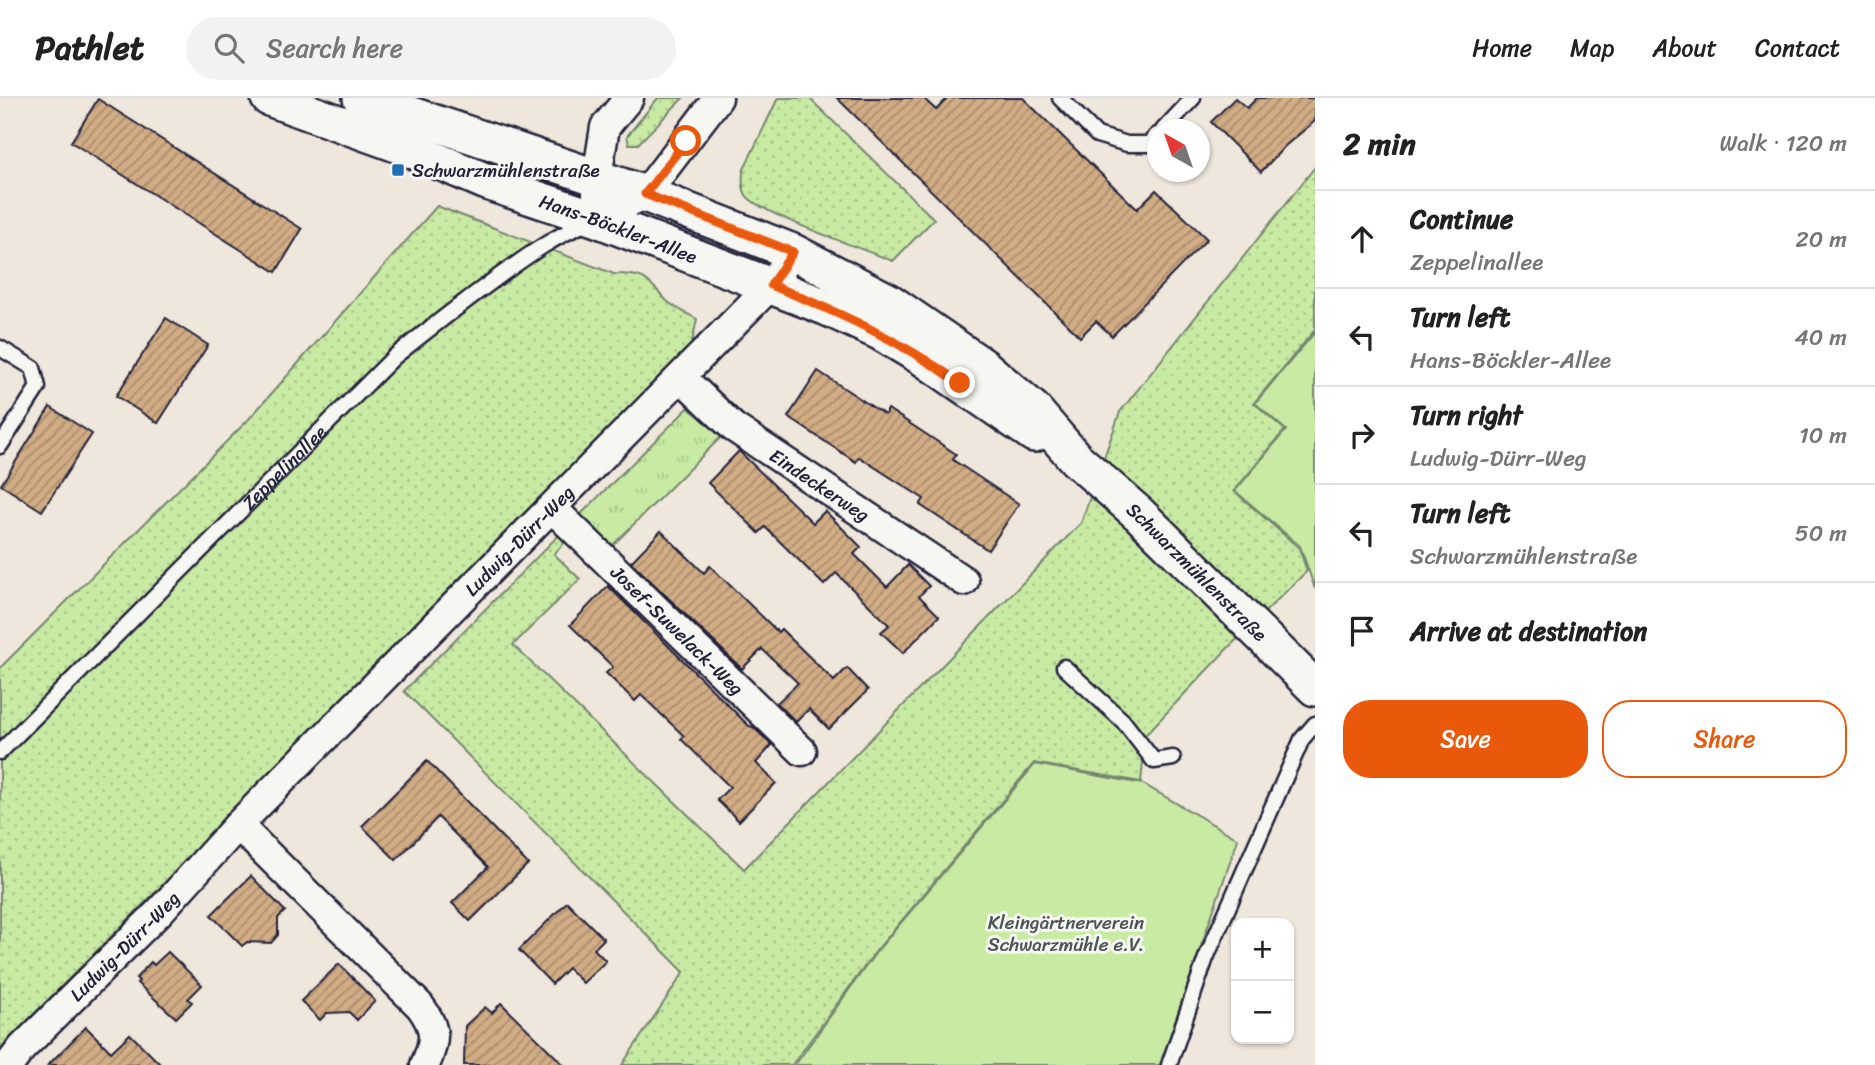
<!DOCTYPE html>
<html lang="en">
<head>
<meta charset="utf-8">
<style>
	:root { --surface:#fff; --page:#f2f2f2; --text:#222; --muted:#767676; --line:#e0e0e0; --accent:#ea580c }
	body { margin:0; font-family:Sriracha,sans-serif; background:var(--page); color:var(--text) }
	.controls { position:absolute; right:21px; bottom:21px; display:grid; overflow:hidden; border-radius:14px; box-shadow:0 2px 5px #0004 }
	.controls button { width:63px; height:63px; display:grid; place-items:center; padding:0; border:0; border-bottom:2px solid var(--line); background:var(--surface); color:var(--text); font:35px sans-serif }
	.compass { position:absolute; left:1147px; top:21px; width:63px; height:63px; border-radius:50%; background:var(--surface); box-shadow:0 2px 5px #0004; rotate:320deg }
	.stop { position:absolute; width:21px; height:21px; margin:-16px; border:5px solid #ea580c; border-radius:50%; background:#fff }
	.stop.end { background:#ea580c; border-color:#fff; box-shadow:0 2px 7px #0008 }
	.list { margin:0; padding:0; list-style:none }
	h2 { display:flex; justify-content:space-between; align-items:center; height:91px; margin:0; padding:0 28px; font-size:30px }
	h2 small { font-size:23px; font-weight:400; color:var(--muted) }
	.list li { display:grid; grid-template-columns:46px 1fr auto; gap:21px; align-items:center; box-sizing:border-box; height:98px; padding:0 28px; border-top:2px solid var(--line) }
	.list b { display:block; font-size:26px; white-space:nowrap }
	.list p { margin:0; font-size:23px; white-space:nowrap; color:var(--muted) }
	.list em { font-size:23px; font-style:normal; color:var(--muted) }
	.actions { display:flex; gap:14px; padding:21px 28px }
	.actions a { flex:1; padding:16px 0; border:2px solid var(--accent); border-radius:28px; text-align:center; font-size:24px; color:var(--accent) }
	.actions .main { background:var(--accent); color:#fff }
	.icon { flex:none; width:38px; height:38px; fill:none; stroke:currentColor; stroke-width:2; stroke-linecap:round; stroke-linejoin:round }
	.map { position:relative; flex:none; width:1315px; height:967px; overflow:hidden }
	header { display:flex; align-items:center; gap:42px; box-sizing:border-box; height:98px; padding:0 35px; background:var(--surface); border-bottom:2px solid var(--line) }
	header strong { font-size:33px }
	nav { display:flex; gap:38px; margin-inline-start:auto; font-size:24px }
	.search { width:490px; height:63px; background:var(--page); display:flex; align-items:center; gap:18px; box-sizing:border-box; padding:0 24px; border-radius:38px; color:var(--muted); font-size:26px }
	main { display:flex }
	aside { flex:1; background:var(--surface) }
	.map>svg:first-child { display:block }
</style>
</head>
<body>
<header>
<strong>Pathlet</strong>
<div class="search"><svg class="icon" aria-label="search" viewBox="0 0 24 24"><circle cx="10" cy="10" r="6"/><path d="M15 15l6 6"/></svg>Search here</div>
<nav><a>Home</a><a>Map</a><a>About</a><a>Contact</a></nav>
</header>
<main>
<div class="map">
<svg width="1315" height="967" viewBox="0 0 1315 967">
	<defs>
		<pattern id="grass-tufts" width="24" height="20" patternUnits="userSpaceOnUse" patternTransform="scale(1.75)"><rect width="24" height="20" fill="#c8eaa3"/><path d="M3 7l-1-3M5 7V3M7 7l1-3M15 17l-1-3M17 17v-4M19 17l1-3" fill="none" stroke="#acc88d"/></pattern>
		<pattern id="park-dots" width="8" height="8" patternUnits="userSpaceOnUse" patternTransform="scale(1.75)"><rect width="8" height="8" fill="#c8eaa3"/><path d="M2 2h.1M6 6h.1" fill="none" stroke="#acc88d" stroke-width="1.8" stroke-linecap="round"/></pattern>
		<pattern id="building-hatch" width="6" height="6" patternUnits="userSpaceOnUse" patternTransform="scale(1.75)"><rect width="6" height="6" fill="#d2ac84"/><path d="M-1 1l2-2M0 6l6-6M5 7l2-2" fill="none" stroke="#aa8c6d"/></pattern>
	</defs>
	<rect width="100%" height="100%" fill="#efe7dc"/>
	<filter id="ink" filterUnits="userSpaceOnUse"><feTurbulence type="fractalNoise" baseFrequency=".0143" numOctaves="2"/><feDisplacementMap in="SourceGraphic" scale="14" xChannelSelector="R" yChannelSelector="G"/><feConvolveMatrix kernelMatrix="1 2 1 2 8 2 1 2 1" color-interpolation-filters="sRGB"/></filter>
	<g filter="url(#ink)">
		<polygon fill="url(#grass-tufts)" stroke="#75866f" stroke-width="2" points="688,310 723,337 609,451 579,418"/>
		<g fill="url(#park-dots)" stroke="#75866f" stroke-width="2">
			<polygon points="658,0 683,0 638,46 629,46 627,38"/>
			<path d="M778 0H809L934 121 893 163C868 153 757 115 746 97 742 89 742 79 744 71Z"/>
			<polygon points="1315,69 1315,232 1254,305 1285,332 1234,393 1299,450 1307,473 1227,551 1136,647 1144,654 1141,684 1034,665 876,853 792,967 622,967 684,874 404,593 558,438 566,443 554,456 580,481 513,547 744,771 1081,425 1120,314"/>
			<path d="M437 108 614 176C647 176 646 181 667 203 675 210 688 216 697 221L691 249 676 271 0 950V570L249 321Z"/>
		</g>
		<g fill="#c8eaa3" stroke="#75866f" stroke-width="2">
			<polygon points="1315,234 1315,491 1300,448 1235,393 1286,332 1255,305"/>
			<polygon points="1035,666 1143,686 1238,741 1160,967 795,967 877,853"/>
		</g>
		<g fill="url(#building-hatch)" stroke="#22223b" stroke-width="2">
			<polygon points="837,0 923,0 936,12 948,0 1023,0 1137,111 1156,92 1207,141 1112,238 1096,223 1080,239"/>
			<polygon points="1235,0 1247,10 1257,0 1315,0 1315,23 1285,48 1261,74 1211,24"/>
			<polygon points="98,1 302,131 276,174 71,44"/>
			<polygon points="166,220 208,247 158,325 116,298"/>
			<polygon points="818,273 885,317 888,311 956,356 953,362 1019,406 988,452 920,407 924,401 859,359 856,364 788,319"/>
			<polygon points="50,309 92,336 42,413 1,387"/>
			<polygon points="739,353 813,425 825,413 861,449 854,456 887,489 908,467 929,488 919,498 939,518 903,555 881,534 889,527 836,475 824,487 765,429 759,435 708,385"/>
			<polygon points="661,433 704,475 710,468 778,534 781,531 834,583 847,570 868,592 829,631 809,611 796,624 777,605 798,585 762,551 742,571 631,464"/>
			<polygon points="608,488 749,628 753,629 772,647 756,665 776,685 739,723 717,702 730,689 681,641 684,638 641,597 635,603 606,575 613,569 570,527"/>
			<polygon points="427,663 528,766 470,823 452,805 488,769 438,719 396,762 362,728"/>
			<polygon points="251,778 285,813 278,820 278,837 271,845 247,844 242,848 211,817"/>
			<polygon points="567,804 604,841 594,851 606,863 583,885 568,870 552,886 519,852"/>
			<polygon points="168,854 202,887 188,901 192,904 176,920 137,885 139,883 136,880 151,864 154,867"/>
			<polygon points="339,866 375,903 357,922 349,914 327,915 320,922 301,903"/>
			<polygon points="501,905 564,967 464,967 465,928 485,909 492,915"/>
			<polygon points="86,929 111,954 130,936 161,967 48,967"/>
		</g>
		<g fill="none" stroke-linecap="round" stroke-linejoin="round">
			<g stroke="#22223b" stroke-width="19">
				<g id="service">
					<polyline points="1060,0 1097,37 1127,46 1149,46 1157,37"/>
					<polyline points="1163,32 1193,0"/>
					<polyline points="0,250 33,270 38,289 0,348"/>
					<polyline points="1064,569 1123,623 1154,663 1173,660"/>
					<path id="s1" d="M0 654 394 259C430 230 465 203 502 176 530 156 558 136 590 124"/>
					<polyline points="1169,967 1206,860 1302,641 1315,626"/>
				</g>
			</g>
			<g stroke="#22223b" stroke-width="33">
				<g id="minor">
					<polyline points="629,0 605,29 597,79 597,121 645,96 718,0"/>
					<path id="s2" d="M682 280 733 329 964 483"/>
					<path id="s3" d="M552 410 802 653"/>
					<path d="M238 727 420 908C437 931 436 942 425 967"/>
					<path id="s4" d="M9 967 22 950 160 813 238 727 771 187 793 154"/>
				</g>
			</g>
			<g stroke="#22223b" stroke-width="40">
				<g id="tertiary">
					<path id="s5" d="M269 0 405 49 487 84 597 121 828 210 880 234 925 261 1034 336"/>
					<path id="s6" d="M361 0 645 96 793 154 888 203 984 269 1033 311 1076 361 1139 416 1315 590"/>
				</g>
			</g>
			<use href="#service" stroke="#f6f6f2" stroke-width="14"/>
			<use href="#minor" stroke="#f6f6f2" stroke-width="28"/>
			<use href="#tertiary" stroke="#f6f6f2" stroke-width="35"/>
		</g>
	</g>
	<g fill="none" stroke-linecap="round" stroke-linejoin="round" filter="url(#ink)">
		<path stroke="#ea580c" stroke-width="9" d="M686 43 645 96 793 154 771 187C842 216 898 241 960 285"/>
	</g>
	<rect fill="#1f6fb2" stroke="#f6f6f2" stroke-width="2.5" x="391" y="65" width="14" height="14" rx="3.5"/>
	<g text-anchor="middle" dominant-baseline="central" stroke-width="6" stroke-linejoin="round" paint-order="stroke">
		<g font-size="19" fill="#22223b" stroke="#f6f6f2" text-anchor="start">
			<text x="412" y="72">Schwarzmühlenstraße</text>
		</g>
		<g font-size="19" fill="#22223b" stroke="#f6f6f2">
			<text stroke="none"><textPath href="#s5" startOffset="373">Hans-Böckler-Allee</textPath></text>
			<text stroke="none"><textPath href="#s1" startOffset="402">Zeppelinallee</textPath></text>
			<text stroke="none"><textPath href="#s2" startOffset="175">Eindeckerweg</textPath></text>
			<text stroke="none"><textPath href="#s4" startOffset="732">Ludwig-Dürr-Weg</textPath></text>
			<text stroke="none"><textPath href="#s6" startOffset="978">Schwarzmühlenstraße</textPath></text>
			<text stroke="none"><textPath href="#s3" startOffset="175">Josef-Suwelack-Weg</textPath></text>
			<text stroke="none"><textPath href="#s4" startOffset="166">Ludwig-Dürr-Weg</textPath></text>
		</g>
		<g font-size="19" fill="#4c5455" stroke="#f6f6f2">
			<text x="1066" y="824">Kleingärtnerverein<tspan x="1066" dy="22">Schwarzmühle e.V.</tspan></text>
		</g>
	</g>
</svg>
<div class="controls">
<button>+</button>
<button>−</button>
</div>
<svg class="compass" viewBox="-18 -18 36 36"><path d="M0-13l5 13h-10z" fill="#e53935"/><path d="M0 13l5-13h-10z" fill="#767676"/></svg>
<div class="stop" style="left:686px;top:43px"></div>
<div class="stop end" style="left:960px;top:285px"></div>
</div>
<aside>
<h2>2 min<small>Walk · 120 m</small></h2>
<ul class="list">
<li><svg class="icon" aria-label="ahead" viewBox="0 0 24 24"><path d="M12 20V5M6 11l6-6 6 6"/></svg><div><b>Continue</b><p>Zeppelinallee</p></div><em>20 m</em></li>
<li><svg class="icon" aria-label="left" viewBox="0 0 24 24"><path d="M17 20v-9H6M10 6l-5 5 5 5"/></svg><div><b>Turn left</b><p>Hans-Böckler-Allee</p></div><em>40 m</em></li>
<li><svg class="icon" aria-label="right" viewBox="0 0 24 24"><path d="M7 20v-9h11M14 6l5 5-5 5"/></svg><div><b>Turn right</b><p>Ludwig-Dürr-Weg</p></div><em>10 m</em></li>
<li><svg class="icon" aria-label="left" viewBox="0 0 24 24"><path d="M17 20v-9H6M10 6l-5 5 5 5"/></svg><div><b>Turn left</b><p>Schwarzmühlenstraße</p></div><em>50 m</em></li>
<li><svg class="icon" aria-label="arrive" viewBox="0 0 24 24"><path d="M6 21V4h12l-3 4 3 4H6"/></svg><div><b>Arrive at destination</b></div></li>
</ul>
<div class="actions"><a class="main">Save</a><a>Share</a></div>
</aside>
</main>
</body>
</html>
